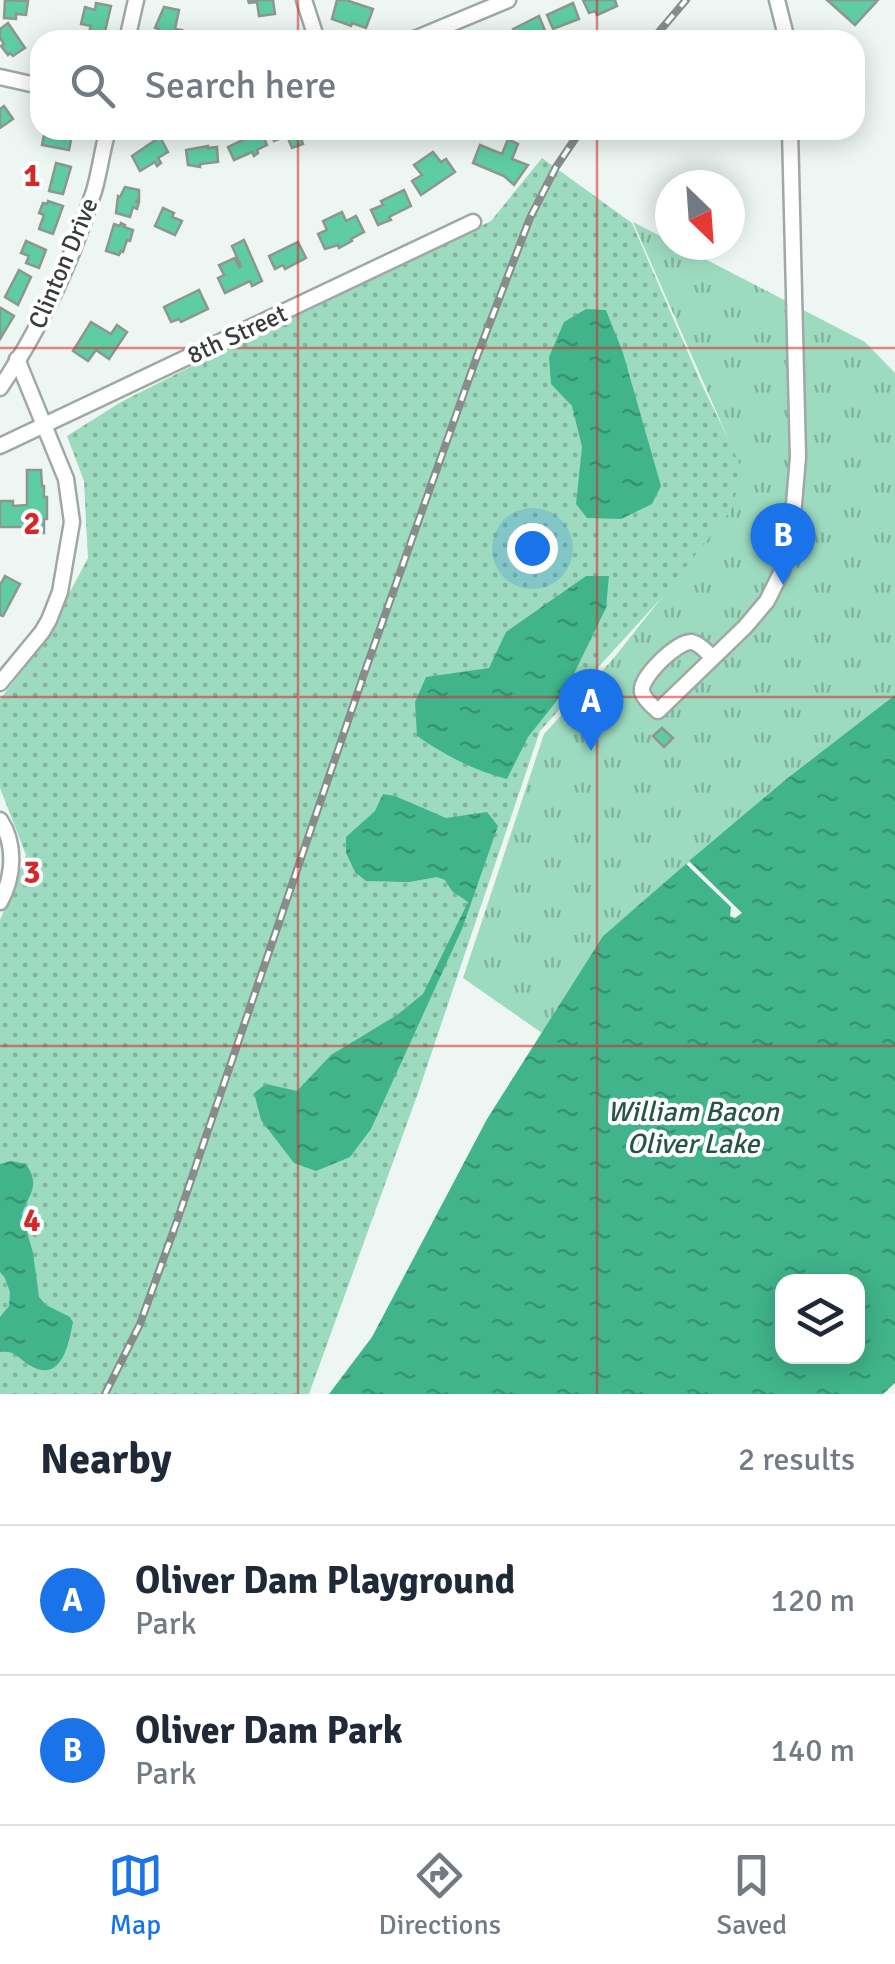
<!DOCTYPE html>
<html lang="en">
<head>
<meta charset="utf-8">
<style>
	:root { --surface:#fff; --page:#f6f6f7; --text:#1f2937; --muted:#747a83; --line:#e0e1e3; --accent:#1a73e8 }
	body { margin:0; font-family:Signika,sans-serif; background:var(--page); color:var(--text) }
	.controls { position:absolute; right:30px; bottom:30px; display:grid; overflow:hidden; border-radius:20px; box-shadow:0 5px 25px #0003 }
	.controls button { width:90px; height:90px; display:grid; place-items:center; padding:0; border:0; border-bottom:2px solid var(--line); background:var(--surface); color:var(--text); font:50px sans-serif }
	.compass { position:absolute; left:655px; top:170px; width:90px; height:90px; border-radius:50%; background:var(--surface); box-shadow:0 5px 25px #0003; rotate:155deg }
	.you { position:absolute; left:532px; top:548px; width:35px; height:35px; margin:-25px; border:8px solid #fff; border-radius:50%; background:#1a73e8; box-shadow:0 0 0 15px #1a73e833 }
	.badge { display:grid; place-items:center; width:65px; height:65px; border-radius:50%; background:var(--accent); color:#fff; font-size:32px; font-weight:700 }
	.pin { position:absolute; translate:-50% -82px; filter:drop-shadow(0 2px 5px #0008) }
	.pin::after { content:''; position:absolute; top:52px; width:35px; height:30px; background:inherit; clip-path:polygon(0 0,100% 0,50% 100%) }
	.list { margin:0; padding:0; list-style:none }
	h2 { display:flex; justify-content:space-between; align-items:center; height:130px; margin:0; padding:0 40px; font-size:42px }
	h2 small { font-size:32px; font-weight:400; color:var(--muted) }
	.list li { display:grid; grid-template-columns:65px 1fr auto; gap:30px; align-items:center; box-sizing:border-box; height:150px; padding:0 40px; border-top:2px solid var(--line) }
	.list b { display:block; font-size:38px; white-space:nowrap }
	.list p { margin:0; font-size:32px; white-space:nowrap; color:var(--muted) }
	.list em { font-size:32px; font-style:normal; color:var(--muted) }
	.icon { flex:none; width:55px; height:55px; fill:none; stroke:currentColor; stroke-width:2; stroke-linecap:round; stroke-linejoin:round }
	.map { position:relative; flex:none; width:895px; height:1394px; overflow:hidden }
	.search { position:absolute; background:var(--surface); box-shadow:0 5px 25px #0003; left:30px; right:30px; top:30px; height:110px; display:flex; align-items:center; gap:25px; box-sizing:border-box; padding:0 35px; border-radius:30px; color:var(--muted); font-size:38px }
	.sheet { height:430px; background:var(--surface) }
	nav { display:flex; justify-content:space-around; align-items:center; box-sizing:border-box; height:140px; border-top:2px solid var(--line); background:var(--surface); font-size:28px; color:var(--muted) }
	nav a { display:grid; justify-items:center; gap:5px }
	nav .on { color:var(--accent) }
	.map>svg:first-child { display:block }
</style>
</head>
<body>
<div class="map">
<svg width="895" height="1394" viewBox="0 0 895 1394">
	<defs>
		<pattern id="grass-dots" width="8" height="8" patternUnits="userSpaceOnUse" patternTransform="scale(2.5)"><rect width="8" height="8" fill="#9ddbc0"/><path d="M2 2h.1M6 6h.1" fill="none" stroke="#81b39d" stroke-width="1.8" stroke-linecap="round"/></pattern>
		<pattern id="park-tufts" width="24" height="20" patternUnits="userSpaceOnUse" patternTransform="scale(2.5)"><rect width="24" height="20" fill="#9ddbc0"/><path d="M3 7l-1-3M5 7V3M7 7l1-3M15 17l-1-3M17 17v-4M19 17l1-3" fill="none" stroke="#81b39d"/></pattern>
		<pattern id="water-ripples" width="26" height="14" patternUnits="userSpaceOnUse" patternTransform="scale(2.5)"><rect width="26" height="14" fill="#41b48b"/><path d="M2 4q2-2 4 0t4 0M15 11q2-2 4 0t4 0" fill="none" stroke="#379473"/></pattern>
	</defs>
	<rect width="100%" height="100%" fill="#edf6f2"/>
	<polygon fill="url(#grass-dots)" points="542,158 632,223 702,385 747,477 718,536 540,731 418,1093 309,1394 0,1394 0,920 26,855 0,788 0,699 40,648 88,558 84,481 67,436 121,402 261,331 491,221"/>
	<polygon fill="url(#park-tufts)" points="633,222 670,241 670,245 678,245 865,342 895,373 895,695 785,780 603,936 542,1033 463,978 544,734 613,659 731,510 735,496 745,477"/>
	<g fill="url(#water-ripples)" fill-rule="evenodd">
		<polygon points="586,309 606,310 623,353 661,486 652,504 621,519 587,518 576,504 582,447 572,406 551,384 549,357 564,322"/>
		<path d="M586 576H609L606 608 567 688 528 737 507 779C473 770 446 756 417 736L415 702 426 677 489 668 506 632Z"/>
		<path d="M895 695V1383L883 1394H329L372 1337 487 1119 603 936 686 864 731 907 730 916 735 918 742 913 689 861 785 780ZM782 1282H858V1356H782Z"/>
		<polygon points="383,794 395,796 446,818 487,812 498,826 462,929 371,1129 350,1157 316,1171 294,1163 261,1120 254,1093 266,1084 297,1091 331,1055 397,1015 423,994 468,902 452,891 445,880 437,877 409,882 366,881 355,872 346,853 346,837 375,811"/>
		<path d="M11 1161 26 1164C41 1186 29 1194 22 1214L33 1253 39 1297 46 1305 70 1317 73 1322C68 1347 61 1384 29 1365 17 1357 15 1350 0 1352V1317L9 1306 10 1292 5 1278 0 1272V1164Z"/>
	</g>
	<g fill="#5ecda3" stroke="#8e9692" stroke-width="2.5">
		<polygon points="5,0 28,1 26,15 16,14 16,19 4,18"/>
		<polygon points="248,0 273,0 275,14 259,16 257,2 249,3"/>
		<polygon points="337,0 346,0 373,9 366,28 352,23 351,26 332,19"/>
		<polygon points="583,0 615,0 617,6 597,15 595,11 589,13"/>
		<polygon points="827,0 878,0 855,25"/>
		<polygon points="96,3 111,6 104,36 89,32 91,26 81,24 85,7 95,10"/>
		<polygon points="573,3 579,19 553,29 547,15"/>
		<polygon points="164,7 179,10 175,29 182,30 179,40 170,38 170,40 158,40 159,29 155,28"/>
		<polygon points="539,16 546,33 530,40 517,40 513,29"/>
		<polygon points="8,23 25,48 13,56 10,53 8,55 1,46 4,44 0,38 0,29"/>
		<polygon points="4,106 13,119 0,128 0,109"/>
		<polygon points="45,130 73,130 69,150 42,145"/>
		<polygon points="270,130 298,130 303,144 292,148 287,136 274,141"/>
		<polygon points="261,131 267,145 257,150 258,153 254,156 252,152 234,160 228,147"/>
		<polygon points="160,137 168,152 158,158 161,163 157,166 155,162 140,171 132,156"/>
		<polygon points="508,139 518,144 512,159 528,165 514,185 504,176 473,163 480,145 502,154"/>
		<polygon points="208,146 208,148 217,147 218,162 200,164 200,167 188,165 186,150"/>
		<polygon points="433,152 441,162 446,159 455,172 421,195 412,181 422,175 414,165"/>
		<polygon points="56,163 71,167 63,194 49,191"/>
		<polygon points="125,187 139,190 139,200 135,201 139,202 137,209 133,207 130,217 116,213 118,196 120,197"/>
		<polygon points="404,190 411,206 389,217 391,220 378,225 371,210 383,205 381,201"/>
		<polygon points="48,201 63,206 53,234 39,229 44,215 39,213 43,203 47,204"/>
		<polygon points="163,208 174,213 172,217 182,221 175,235 155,226"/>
		<polygon points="342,212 346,221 356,216 364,232 351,239 352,241 339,248 338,245 325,249 318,234 327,230 323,221"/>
		<polygon points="121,223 125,225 124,227 133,230 130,241 127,240 123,252 121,251 119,255 106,251 114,224 120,226"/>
		<polygon points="244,240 262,281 252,286 250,281 225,293 218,278 224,275 219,265 235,258 239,267 241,266 232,246"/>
		<polygon points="26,241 46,250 39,268 26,263 29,256 21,253"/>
		<polygon points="298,242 306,258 285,269 283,265 275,269 269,256"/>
		<polygon points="19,270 31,277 18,305 5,297"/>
		<polygon points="199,290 208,309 181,322 179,319 171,322 164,307"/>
		<polygon points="1,308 14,316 0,339 0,310"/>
		<polygon points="91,322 111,334 117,325 127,332 109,359 96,350 88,361 73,351"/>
		<polygon points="27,470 41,470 42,486 44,486 44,497 47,497 47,519 44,519 44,533 31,533 31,527 0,527 0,501 13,501 13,506 27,505"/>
		<polygon points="5,576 20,584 3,616 0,615 0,585"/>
		<polygon points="662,728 673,738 664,747 653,736"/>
	</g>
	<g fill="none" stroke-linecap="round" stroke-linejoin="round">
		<g stroke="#a0a8a5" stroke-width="19">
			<g id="street">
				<polyline points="304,0 317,40"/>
				<polyline points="777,0 787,40"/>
				<polyline points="127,40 136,0"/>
				<polyline points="412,40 508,0"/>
				<polyline points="0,77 40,86"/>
				<path d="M0 388C41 328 72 261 94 191 100 171 102 150 108 130"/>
				<polyline points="0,446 473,222"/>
				<path d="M712 657C706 652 701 644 692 642 678 640 639 678 642 692 644 699 652 706 658 711L745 627 767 601 782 571 791 539 798 457 790 130"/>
				<polyline points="0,683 42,632 49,620 60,592 72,522 66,479 17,359"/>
				<path d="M0 820C16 844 14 877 0 902"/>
			</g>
		</g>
		<use href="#street" stroke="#fff" stroke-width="14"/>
		<g stroke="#878d8a" stroke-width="8">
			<g id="rail">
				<polyline points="652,40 686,0"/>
				<polyline points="105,1394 140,1324 177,1221 365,671 476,359 530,218 556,167 581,130"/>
			</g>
		</g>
		<use href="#rail" stroke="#fff" stroke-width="4" stroke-dasharray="11" stroke-linecap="butt"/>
	</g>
	<path fill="none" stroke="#d62828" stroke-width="2.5" stroke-opacity="0.55" d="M298 0V40M597 0V40M298 130V1394M597 130V1394M0 348H895M0 697H895M0 1046H895"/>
	<g text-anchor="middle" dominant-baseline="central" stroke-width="8" stroke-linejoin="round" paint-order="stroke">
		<g font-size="25" fill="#383c3a" stroke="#fff">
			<text transform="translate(63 263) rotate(-67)">Clinton Drive</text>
			<text transform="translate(237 334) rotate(-25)">8th Street</text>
		</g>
		<g font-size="28" font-style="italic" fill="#275543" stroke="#fff">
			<text x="693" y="1112">William Bacon<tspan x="693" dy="32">Oliver Lake</tspan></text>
		</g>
	</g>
	<g font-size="32" text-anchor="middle" font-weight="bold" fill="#d62828" stroke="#fff" stroke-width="8" stroke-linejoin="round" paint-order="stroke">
		<text x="32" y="186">1</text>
		<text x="32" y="534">2</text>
		<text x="32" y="883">3</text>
		<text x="32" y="1231">4</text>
	</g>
</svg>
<div class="controls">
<button><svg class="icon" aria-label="layers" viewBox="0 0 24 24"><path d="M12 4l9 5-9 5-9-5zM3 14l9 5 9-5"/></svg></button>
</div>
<svg class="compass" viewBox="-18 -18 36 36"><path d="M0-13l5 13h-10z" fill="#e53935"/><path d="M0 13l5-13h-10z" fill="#747a83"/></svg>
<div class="you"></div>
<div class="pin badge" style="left:591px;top:751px">A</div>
<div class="pin badge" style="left:783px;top:585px">B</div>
<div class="search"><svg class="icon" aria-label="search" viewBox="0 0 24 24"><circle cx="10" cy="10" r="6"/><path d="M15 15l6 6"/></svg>Search here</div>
</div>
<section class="sheet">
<h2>Nearby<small>2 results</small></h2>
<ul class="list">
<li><span class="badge">A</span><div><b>Oliver Dam Playground</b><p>Park</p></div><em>120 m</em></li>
<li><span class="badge">B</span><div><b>Oliver Dam Park</b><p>Park</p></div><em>140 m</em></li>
</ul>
</section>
<nav>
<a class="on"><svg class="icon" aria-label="map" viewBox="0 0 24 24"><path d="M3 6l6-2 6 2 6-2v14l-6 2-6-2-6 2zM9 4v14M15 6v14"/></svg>Map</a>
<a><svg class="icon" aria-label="directions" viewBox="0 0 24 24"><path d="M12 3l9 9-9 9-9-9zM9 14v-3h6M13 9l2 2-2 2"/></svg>Directions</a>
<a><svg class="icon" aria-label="saved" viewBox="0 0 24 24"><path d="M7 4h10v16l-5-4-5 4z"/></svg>Saved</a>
</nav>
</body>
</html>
